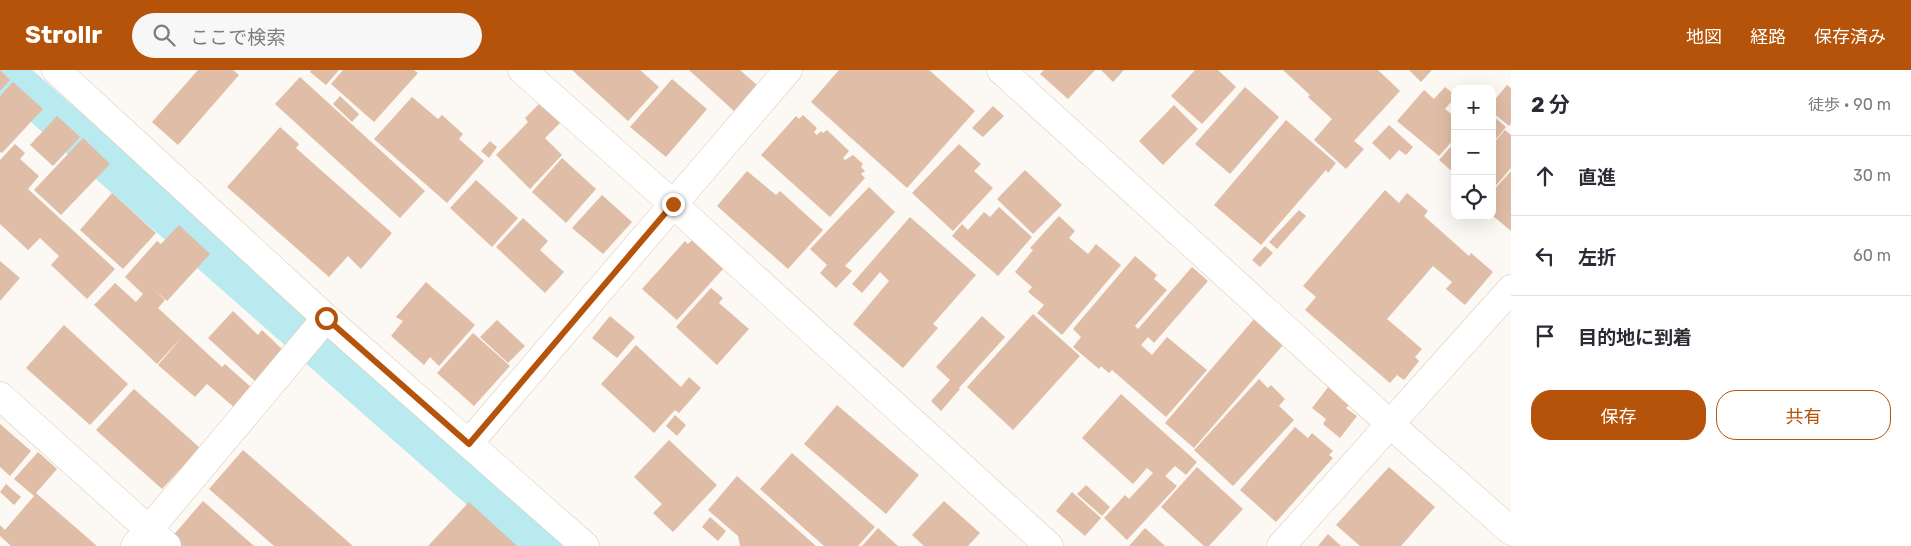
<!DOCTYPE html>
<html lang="ja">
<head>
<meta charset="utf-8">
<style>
	:root { --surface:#fff; --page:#f7f7f7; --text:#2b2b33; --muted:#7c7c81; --line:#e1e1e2; --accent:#b45309 }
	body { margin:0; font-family:Rubik,"Noto Sans JP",sans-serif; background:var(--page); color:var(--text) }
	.controls { position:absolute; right:15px; top:15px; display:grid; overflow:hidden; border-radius:10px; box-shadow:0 5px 20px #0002 }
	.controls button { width:45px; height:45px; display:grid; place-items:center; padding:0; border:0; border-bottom:1px solid var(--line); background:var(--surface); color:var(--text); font:25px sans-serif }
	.stop { position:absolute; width:15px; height:15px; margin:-11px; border:4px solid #b45309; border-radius:50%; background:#fff }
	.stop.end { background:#b45309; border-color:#fff; box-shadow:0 1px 5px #0008 }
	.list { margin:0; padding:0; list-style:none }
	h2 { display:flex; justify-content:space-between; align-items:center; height:65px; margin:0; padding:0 20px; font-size:21px }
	h2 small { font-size:16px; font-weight:400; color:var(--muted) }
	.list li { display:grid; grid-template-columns:32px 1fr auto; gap:15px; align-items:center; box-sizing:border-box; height:80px; padding:0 20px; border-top:1px solid var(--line) }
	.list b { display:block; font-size:19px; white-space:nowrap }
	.list em { font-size:16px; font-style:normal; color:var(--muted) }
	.actions { display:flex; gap:10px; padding:15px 20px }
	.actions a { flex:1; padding:11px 0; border:1px solid var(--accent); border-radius:20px; text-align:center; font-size:18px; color:var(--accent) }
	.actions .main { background:var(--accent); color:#fff }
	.icon { flex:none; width:28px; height:28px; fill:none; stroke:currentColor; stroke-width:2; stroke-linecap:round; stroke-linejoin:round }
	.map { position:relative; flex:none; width:1511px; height:476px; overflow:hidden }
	header { display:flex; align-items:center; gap:30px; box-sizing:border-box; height:70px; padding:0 25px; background:var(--accent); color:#fff }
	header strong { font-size:24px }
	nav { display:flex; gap:28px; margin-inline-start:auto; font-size:18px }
	.search { width:350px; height:45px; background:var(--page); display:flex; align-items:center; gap:12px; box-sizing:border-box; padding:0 18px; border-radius:28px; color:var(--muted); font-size:19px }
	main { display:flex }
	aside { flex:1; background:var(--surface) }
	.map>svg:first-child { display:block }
</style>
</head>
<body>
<header>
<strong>Strollr</strong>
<div class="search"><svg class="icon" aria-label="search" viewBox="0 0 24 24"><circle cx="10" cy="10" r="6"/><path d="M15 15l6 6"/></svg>ここで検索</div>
<nav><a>地図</a><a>経路</a><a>保存済み</a></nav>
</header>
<main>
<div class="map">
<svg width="1511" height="476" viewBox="0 0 1511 476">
	<rect width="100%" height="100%" fill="#fcf8f3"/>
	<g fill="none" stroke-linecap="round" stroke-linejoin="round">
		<polyline stroke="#b9eaef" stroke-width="40" points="2,0 544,476"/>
	</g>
	<g fill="#e0bda6">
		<polygon points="0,0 10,10 0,21"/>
		<polygon points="198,0 233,0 239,5 178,75 152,52"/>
		<polygon points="311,0 339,0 326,15 310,2"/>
		<polygon points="343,0 414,0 418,3 374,52 331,14"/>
		<polygon points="572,0 640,0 659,17 628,51"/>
		<polygon points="689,0 740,0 757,15 734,41"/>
		<polygon points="839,0 929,0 975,41 907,118 811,32"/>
		<polygon points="1044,0 1095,0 1068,29 1040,4"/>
		<polygon points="1101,0 1124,0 1113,12"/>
		<polygon points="1195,0 1218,0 1236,17 1202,54 1171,26"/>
		<polygon points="1283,0 1378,0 1400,21 1354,71 1364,79 1346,99 1314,70 1332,49 1308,27 1310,25"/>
		<polygon points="1409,0 1432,0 1421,12"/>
		<polygon points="300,7 425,121 400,148 275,34"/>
		<polygon points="672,9 707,39 666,87 630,57"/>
		<polygon points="13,12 43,39 2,83 0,82 0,26"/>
		<polygon points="1507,15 1511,18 1511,53 1509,56 1492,42 1492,33"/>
		<polygon points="1245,17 1279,47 1230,104 1195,74"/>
		<polygon points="1445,17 1455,25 1455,27 1445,39 1455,47 1455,68 1439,86 1397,51 1424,20 1434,29"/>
		<polygon points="340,26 359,44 352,52 333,34"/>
		<polygon points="412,27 438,49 442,45 463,64 459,69 484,91 447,133 374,69"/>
		<polygon points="542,31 562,51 545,68 562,85 530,119 496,85 528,52 525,48"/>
		<polygon points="1174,35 1198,59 1163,95 1139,71"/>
		<polygon points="993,36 1004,46 983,67 972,58"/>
		<polygon points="803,45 817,58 814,62 817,65 821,61 823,63 827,60 849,81 843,88 845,90 853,85 863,94 861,97 865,101 861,104 865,108 830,147 761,85 796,46 799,49"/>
		<polygon points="1492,45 1506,57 1492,74"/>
		<polygon points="57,46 80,67 53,96 30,75"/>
		<polygon points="1286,50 1336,93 1328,103 1326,100 1261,175 1214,135"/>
		<polygon points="1389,55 1413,77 1406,85 1399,80 1390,90 1372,73"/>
		<polygon points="280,57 299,74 296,78 392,163 361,199 348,186 329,207 227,117"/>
		<polygon points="1505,60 1511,65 1511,98 1492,120 1492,75"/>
		<polygon points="83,68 110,94 61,145 34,120"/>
		<polygon points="490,71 497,77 489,88 481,81"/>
		<polygon points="1455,72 1455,104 1439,90"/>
		<polygon points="15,74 25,83 20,89 39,106 28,119 115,199 87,229 51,195 59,186 40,168 28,180 0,154 0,90"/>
		<polygon points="959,74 981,94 974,101 993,118 953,161 912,123"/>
		<polygon points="562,88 596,119 566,153 532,122"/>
		<polygon points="1025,100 1062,135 1033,164 997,129"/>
		<polygon points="747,101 776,125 780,121 823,160 788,199 717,136"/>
		<polygon points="1511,101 1511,161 1492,145 1492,122"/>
		<polygon points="476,110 518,148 492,177 450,138"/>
		<polygon points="869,117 895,142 845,196 852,201 836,218 820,203 827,195 810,179"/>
		<polygon points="1385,120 1399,133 1407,123 1428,141 1424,146 1469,186 1471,183 1493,202 1465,235 1446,219 1452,212 1433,196 1387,249 1422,279 1415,287 1419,291 1404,310 1397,305 1390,313 1305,240 1316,227 1303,216"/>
		<polygon points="112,123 156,163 123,199 80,160"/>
		<polygon points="602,125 632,152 603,184 572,158"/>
		<polygon points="999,137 1032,167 998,206 952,166 962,154 968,160 984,142 990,147"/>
		<polygon points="1299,140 1306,146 1277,179 1269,172"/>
		<polygon points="1059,146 1075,161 1069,168 1088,184 1096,174 1121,195 1062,265 1037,243 1044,235 1028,222 1032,217 1015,202 1033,180 1030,178"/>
		<polygon points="910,147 976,205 933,254 938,258 903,298 853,254 889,211 880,202 862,223 852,214"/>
		<polygon points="523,148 548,171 540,180 564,202 545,223 496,177"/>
		<polygon points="179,155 210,184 167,231 151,217 165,230 158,238 222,297 225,294 252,318 235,338 207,314 195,327 158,295 183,266 157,294 94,235 115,213 136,232 143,224 125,207 157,171 161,174"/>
		<polygon points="692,170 723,199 677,250 642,219 685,171 688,174"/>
		<polygon points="1265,176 1273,183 1260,197 1252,190"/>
		<polygon points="1135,186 1157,205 1154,209 1167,220 1135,256 1138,259 1192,197 1208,211 1154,273 1148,267 1141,275 1152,285 1167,267 1207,300 1166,347 1112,300 1109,303 1101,296 1099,299 1073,277 1081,267 1073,259"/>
		<polygon points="0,191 20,208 0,231"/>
		<polygon points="426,212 475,255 439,296 430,287 424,295 391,266 403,251 396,247"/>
		<polygon points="711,218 723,228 719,233 749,259 717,295 676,257"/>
		<polygon points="233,241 258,265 262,260 284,281 256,312 208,268"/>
		<polygon points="1033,244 1080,286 1013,360 967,317"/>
		<polygon points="610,246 635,267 617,288 592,268"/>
		<polygon points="982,246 1005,267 959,318 960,319 941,341 931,331 950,310 936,297"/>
		<polygon points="1254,249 1283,275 1194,378 1165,353"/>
		<polygon points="497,250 525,276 508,293 480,267"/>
		<polygon points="64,255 128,314 90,355 26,298"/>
		<polygon points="473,263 510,296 474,336 437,303"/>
		<polygon points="636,275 681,317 689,307 701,318 679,343 675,340 654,363 601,314"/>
		<polygon points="1259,309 1268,318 1271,315 1285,329 1279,336 1294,350 1233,416 1194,380"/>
		<polygon points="1329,316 1351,333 1346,338 1357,346 1340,368 1323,354 1326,349 1312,338"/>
		<polygon points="134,319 200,378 162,419 96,360"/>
		<polygon points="1121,324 1197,392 1186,405 1175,396 1165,406 1177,416 1127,470 1104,448 1125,425 1129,429 1153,403 1147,398 1133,414 1082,368"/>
		<polygon points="837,335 919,405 886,444 804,374"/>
		<polygon points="675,345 686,355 677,366 666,356"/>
		<polygon points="0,354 31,381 10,406 0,397"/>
		<polygon points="1295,357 1308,368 1312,363 1333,381 1329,385 1333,388 1276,452 1240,420"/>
		<polygon points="669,370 717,415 673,462 653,443 662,434 634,407"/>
		<polygon points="243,380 353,476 274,476 209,419"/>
		<polygon points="38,382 57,399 36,423 97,476 11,476 0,466 0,455 5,460 34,426 14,409"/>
		<polygon points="792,383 875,457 858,476 824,476 760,419"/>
		<polygon points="1197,397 1243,439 1209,476 1204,476 1161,437"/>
		<polygon points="1389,397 1435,437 1401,476 1360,476 1336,455"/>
		<polygon points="737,406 816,476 740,476 738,466 708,440"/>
		<polygon points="6,414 21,427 14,435 0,422"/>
		<polygon points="1086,415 1110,437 1102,446 1077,424"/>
		<polygon points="1072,422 1101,448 1085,466 1056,441"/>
		<polygon points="203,431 254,476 177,476 170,469"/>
		<polygon points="944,431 980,463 968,476 924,476 912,465"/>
		<polygon points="469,432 517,476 428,476"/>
		<polygon points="710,447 726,461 718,471 702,457"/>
		<polygon points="878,458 898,476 862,476"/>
		<polygon points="1145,458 1165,476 1129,476"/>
		<polygon points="1328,464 1341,476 1318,476"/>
	</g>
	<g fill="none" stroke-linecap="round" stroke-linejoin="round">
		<g stroke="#decab0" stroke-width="29">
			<g id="minor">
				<polyline points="56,0 326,248 585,476"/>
				<polyline points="522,0 673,134 1049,476"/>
				<polyline points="1001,0 1390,354 1511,461"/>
				<polyline points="0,326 167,476"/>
				<polyline points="469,373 788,0"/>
				<polyline points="135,476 326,248"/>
				<polyline points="1281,476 1511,219"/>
			</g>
		</g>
		<use href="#minor" stroke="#fff" stroke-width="28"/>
	</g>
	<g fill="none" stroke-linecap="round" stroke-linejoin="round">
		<polyline stroke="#b45309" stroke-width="6" points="326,248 469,374 673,134"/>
	</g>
</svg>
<div class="controls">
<button>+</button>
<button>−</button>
<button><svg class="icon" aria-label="locate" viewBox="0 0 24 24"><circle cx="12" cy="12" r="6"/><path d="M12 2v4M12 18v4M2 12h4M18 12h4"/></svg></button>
</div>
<div class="stop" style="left:326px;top:248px"></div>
<div class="stop end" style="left:673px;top:134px"></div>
</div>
<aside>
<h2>2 分<small>徒歩 · 90 m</small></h2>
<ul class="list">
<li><svg class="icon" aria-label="ahead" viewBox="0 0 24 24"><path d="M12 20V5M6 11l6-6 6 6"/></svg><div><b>直進</b></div><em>30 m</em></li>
<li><svg class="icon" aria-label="left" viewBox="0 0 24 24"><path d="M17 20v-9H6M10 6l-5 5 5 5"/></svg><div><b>左折</b></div><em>60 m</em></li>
<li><svg class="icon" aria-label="arrive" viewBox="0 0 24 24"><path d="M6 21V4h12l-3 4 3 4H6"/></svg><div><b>目的地に到着</b></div></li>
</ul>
<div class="actions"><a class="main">保存</a><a>共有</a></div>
</aside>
</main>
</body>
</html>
